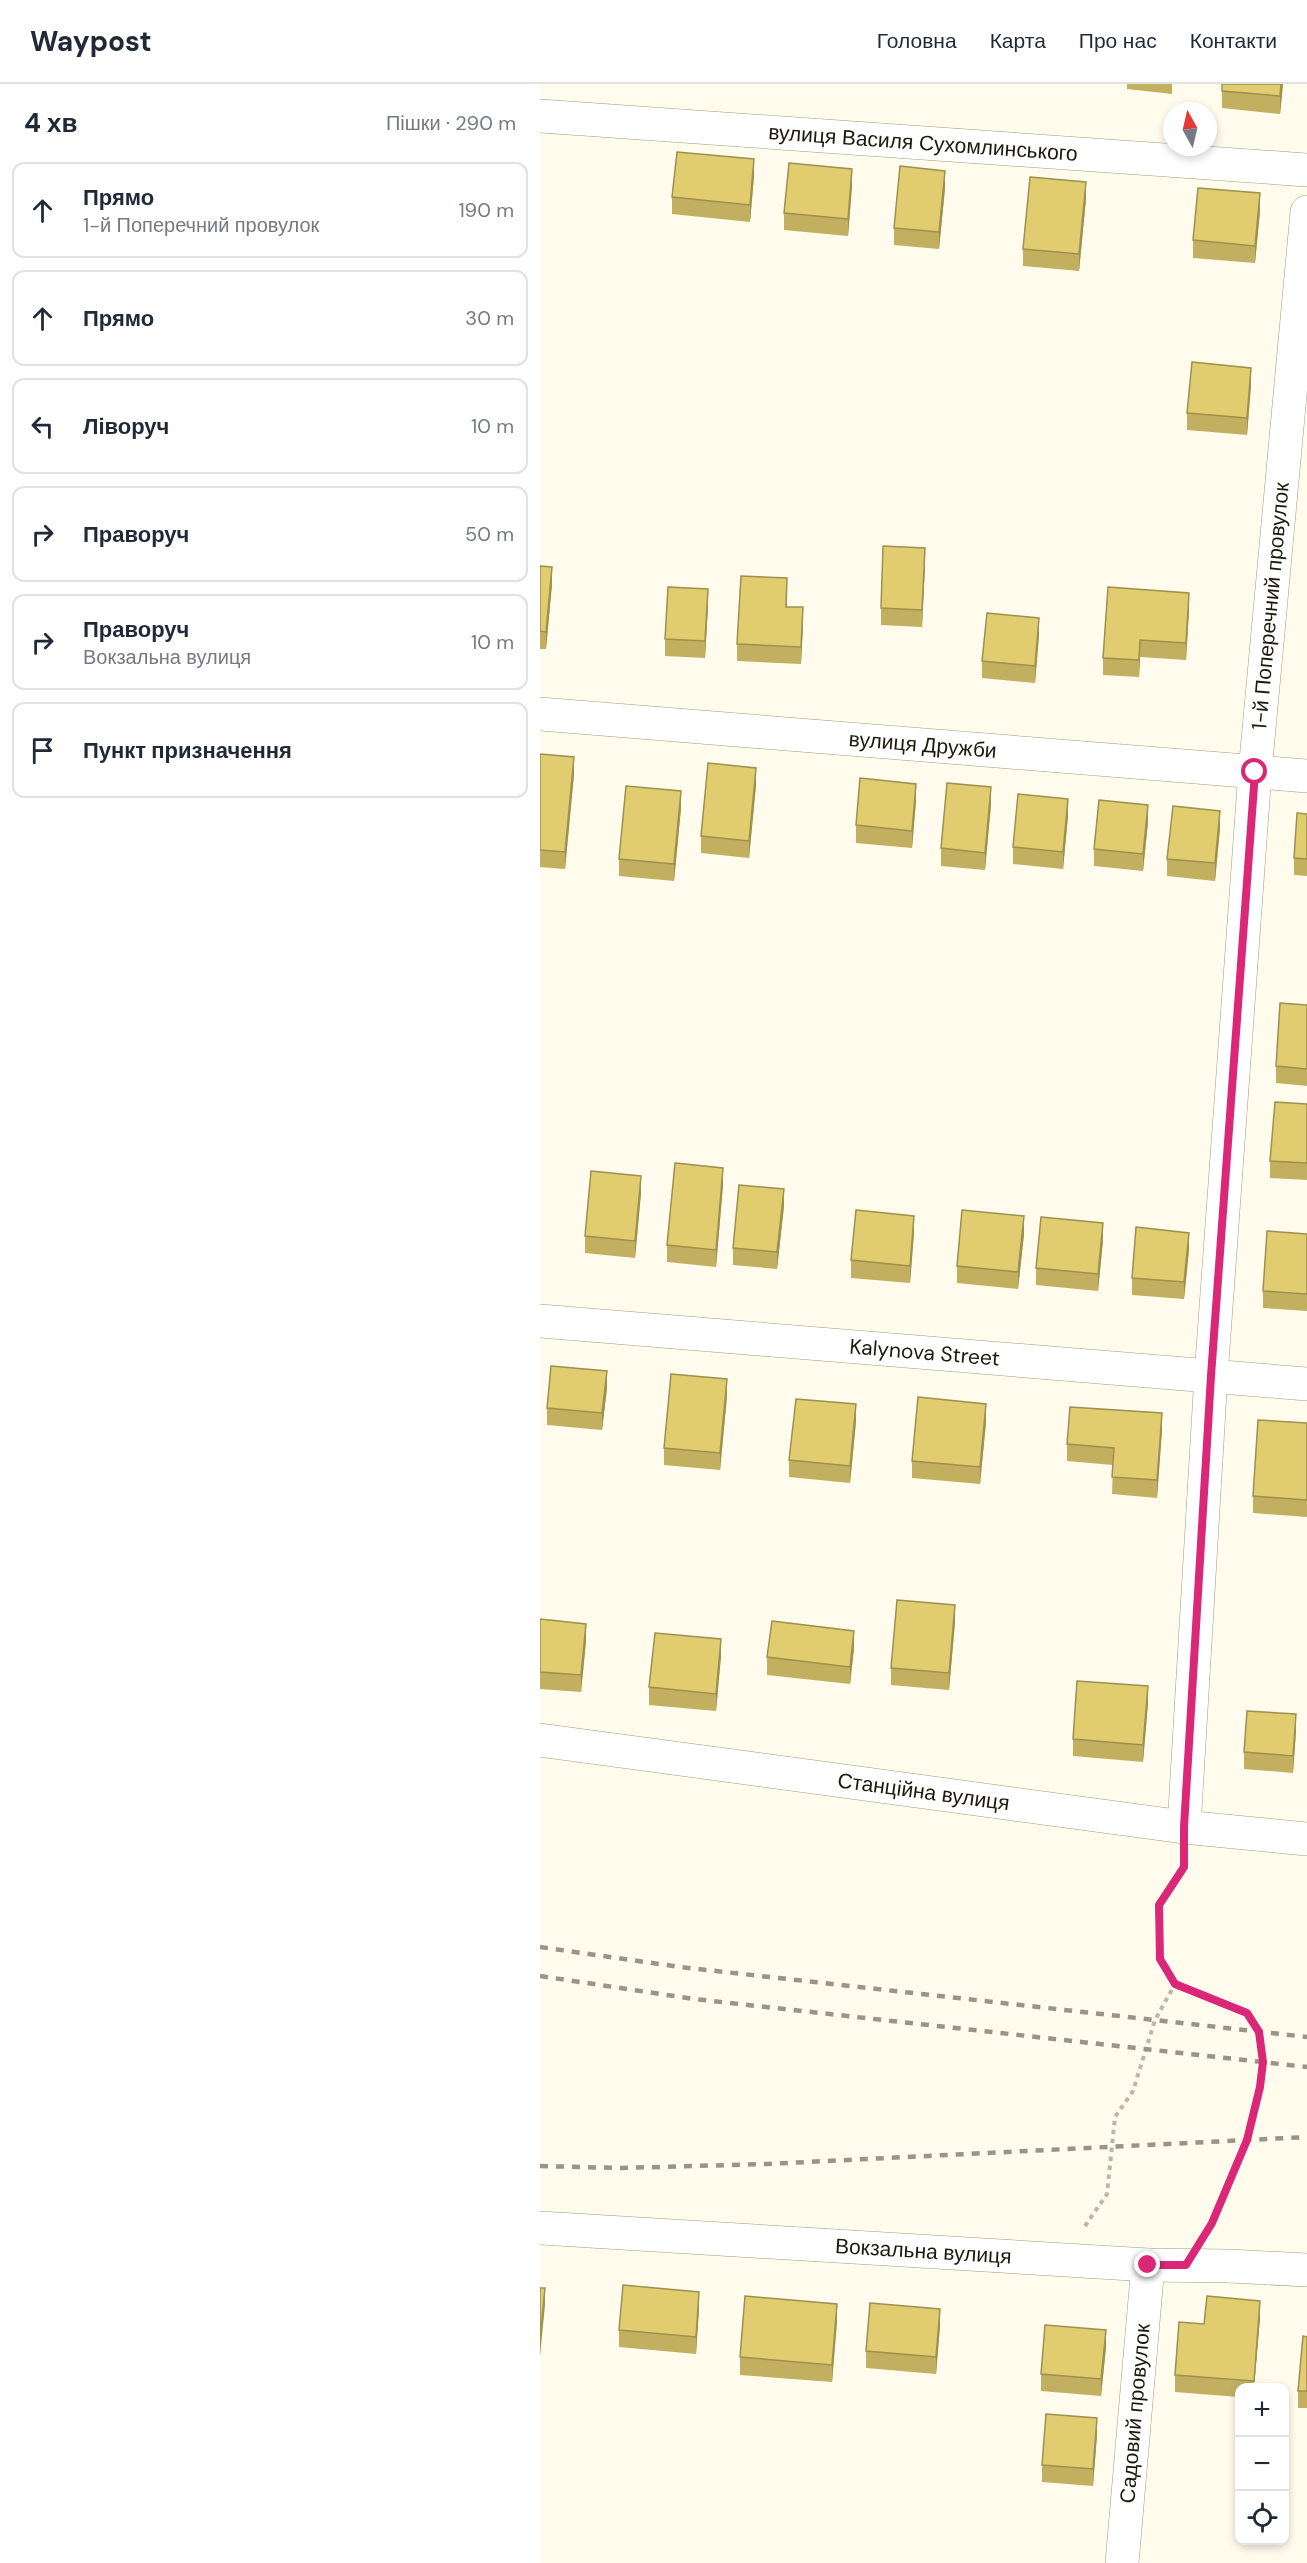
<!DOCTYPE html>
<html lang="uk">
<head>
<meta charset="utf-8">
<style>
	:root { --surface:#fff; --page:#f6f6f7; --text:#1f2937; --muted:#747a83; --line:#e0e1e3 }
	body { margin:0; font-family:"DM Sans",sans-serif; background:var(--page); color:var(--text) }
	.controls { position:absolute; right:18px; bottom:18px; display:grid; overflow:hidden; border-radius:12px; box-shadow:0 3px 9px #0003 }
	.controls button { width:54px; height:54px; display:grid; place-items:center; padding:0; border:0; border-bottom:2px solid var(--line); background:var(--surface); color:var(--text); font:30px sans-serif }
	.compass { position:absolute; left:623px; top:18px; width:54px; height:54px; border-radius:50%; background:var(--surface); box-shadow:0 3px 9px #0003; rotate:352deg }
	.stop { position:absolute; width:18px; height:18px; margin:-14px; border:4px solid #db2777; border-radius:50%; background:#fff }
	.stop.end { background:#db2777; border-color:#fff; box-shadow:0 2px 6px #0008 }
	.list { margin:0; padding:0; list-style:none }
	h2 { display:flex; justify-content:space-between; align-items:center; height:78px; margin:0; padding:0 24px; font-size:26px }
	h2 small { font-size:20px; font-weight:400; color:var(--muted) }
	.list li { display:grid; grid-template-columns:39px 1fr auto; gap:18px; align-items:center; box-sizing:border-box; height:96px; margin:0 12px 12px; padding:0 12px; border:2px solid var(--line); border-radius:12px }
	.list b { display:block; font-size:22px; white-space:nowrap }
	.list p { margin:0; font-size:20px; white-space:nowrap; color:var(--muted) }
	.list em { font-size:20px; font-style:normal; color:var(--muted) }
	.icon { flex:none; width:33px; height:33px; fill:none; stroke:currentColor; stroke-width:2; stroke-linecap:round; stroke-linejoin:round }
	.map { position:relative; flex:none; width:767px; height:2479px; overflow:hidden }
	header { display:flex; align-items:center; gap:36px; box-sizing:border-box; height:84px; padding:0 30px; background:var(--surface); border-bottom:2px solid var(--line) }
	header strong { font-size:28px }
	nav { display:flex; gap:33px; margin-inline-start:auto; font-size:21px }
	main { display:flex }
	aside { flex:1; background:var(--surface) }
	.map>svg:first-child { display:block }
</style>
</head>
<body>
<header>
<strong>Waypost</strong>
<nav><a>Головна</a><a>Карта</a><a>Про нас</a><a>Контакти</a></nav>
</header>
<main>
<aside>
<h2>4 хв<small>Пішки · 290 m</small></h2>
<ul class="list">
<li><svg class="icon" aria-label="ahead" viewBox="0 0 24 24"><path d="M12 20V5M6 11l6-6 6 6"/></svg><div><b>Прямо</b><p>1-й Поперечний провулок</p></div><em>190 m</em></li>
<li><svg class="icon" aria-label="ahead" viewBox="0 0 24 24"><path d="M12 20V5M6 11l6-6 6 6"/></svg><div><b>Прямо</b></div><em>30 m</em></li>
<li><svg class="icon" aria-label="left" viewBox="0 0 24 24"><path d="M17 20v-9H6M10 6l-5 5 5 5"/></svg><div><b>Ліворуч</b></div><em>10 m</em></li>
<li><svg class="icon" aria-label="right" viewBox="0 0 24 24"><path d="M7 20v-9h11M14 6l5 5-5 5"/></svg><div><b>Праворуч</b></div><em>50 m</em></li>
<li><svg class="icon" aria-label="right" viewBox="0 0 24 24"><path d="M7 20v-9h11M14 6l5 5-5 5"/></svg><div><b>Праворуч</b><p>Вокзальна вулиця</p></div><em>10 m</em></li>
<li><svg class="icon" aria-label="arrive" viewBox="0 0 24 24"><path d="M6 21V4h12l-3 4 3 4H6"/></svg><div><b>Пункт призначення</b></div></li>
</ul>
</aside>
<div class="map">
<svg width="767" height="2479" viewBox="0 0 767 2479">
	<rect width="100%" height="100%" fill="#fffcee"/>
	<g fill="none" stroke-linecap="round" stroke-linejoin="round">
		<g stroke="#a29b7b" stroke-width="34">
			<g id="minor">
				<path id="s1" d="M0 32 767 86"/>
				<path id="s2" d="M0 630 767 692"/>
				<path id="s3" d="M0 1237 767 1300"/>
				<path id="s4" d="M0 1656 644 1743 767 1755"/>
				<path id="s5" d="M644 1743 671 1292 715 688 767 128"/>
				<path id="s6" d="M0 2144 608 2181 689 2182 767 2186"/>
				<path id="s7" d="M582 2479 608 2181"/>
			</g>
		</g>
		<g stroke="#bab7aa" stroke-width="4" stroke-dasharray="4.5 4.5" stroke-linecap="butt">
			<polyline points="644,1780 619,1821 620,1875 635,1900 707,1929 719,1948 723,1978 720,2003 707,2056 668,2145"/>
			<polyline points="545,2142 567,2110 575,2033 593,2007 615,1936 635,1900"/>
		</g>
		<use href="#minor" stroke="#fff" stroke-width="33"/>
		<g stroke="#979587" stroke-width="4.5" stroke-dasharray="8 8" stroke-linecap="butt">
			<polyline points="0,1863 140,1883 767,1953"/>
			<polyline points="0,1892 154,1915 767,1983"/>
			<polyline points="0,2082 81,2084 227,2080 767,2053"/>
		</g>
	</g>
	<g fill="#c2b060">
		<polygon points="587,0 632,0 632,10 587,5"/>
		<polygon points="682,0 743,0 740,30 682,24"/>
		<polygon points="214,92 210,138 132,130 132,113"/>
		<polygon points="312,102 308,152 244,146 244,129"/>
		<polygon points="405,104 399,165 354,161 354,144"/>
		<polygon points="546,115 539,187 483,182 483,165"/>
		<polygon points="720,127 715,179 653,174 653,156"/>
		<polygon points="711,301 707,351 647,346 647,329"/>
		<polygon points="385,481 382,543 341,541 341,524"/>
		<polygon points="0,482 12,500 6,565 0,565"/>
		<polygon points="247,511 247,523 263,540 261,580 197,577 197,560"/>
		<polygon points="168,522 165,574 125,572 125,555"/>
		<polygon points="649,526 646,576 600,573 599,593 563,591 563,574"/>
		<polygon points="499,551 495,599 442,594 442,577"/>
		<polygon points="0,670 34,690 25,785 0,783"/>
		<polygon points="216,701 209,774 161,769 161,752"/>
		<polygon points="376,717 372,764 316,759 316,741"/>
		<polygon points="451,720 445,786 401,782 401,764"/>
		<polygon points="141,724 134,797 79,792 79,775"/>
		<polygon points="767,730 767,792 754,791 754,774"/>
		<polygon points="528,732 523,785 473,780 473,763"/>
		<polygon points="608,738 603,787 554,782 554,765"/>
		<polygon points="680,744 675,797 627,792 627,775"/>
		<polygon points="767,921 767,1002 736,999 736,982"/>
		<polygon points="767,1020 767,1096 730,1094 730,1077"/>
		<polygon points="183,1101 176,1183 127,1178 127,1161"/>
		<polygon points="101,1109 95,1174 45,1169 45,1152"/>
		<polygon points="244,1122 237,1185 193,1181 193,1164"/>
		<polygon points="374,1149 370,1199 311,1194 311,1176"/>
		<polygon points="484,1150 478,1205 417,1199 417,1182"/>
		<polygon points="767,1150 767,1227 723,1224 723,1207"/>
		<polygon points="563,1156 558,1207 496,1201 496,1184"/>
		<polygon points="649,1166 644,1215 592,1211 592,1194"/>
		<polygon points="67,1304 62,1346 7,1341 7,1324"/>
		<polygon points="187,1312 180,1386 124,1381 124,1364"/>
		<polygon points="316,1337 310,1399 249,1393 249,1376"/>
		<polygon points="446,1338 440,1400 372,1394 372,1377"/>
		<polygon points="767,1339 767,1433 713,1429 713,1412"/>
		<polygon points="622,1346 617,1414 572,1410 573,1381 527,1377 527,1360"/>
		<polygon points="0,1535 46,1557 41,1608 0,1605"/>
		<polygon points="415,1538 409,1606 351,1601 351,1584"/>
		<polygon points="314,1564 310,1600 227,1591 227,1573"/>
		<polygon points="181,1572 176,1627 109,1621 109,1603"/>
		<polygon points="608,1619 603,1678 533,1672 533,1655"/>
		<polygon points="756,1647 753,1689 704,1685 704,1668"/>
		<polygon points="159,2225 156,2270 79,2263 79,2246"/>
		<polygon points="720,2234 714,2304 699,2304 699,2313 635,2308 635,2291 664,2240"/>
		<polygon points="297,2237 292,2298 200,2291 200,2273"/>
		<polygon points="400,2242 396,2290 326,2284 326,2267"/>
		<polygon points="767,2253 767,2324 758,2324 758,2307"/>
		<polygon points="566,2263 561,2312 501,2307 501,2290"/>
		<polygon points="557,2351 553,2402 502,2398 502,2381"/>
	</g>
	<g fill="#9e904e">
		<polygon points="741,0 743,0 740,30 740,12"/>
		<polygon points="214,75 214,92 210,138 210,121"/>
		<polygon points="312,85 312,102 308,152 308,135"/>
		<polygon points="405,87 405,104 399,165 399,148"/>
		<polygon points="546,98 546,115 539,187 539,170"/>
		<polygon points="720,109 720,127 715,179 715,162"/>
		<polygon points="711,284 711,301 707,351 707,334"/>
		<polygon points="385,464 385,481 382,543 382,526"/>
		<polygon points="12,483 12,500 6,565 6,548"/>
		<polygon points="168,505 168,522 165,574 165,557"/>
		<polygon points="649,509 649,526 646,576 646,559"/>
		<polygon points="263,523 263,540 261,580 261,563"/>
		<polygon points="499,534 499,551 495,599 495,582"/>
		<polygon points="600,556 600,573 599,593 599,576"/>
		<polygon points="34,673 34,690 25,785 25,768"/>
		<polygon points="216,684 216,701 209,774 209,757"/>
		<polygon points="376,700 376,717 372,764 372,747"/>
		<polygon points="451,703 451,720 445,786 445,769"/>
		<polygon points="141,707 141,724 134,797 134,780"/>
		<polygon points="528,715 528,732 523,785 523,768"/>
		<polygon points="608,721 608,738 603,787 603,770"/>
		<polygon points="680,727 680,744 675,797 675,779"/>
		<polygon points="183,1084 183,1101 176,1183 176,1166"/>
		<polygon points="101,1092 101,1109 95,1174 95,1157"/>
		<polygon points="244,1105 244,1122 237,1185 237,1168"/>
		<polygon points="374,1132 374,1149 370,1199 370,1182"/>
		<polygon points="484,1132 484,1150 478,1205 478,1188"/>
		<polygon points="563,1139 563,1156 558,1207 558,1190"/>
		<polygon points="649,1149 649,1166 644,1215 644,1198"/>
		<polygon points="67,1287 67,1304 62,1346 62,1329"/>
		<polygon points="187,1295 187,1312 180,1386 180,1369"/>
		<polygon points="316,1320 316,1337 310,1399 310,1382"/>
		<polygon points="446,1320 446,1338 440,1400 440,1383"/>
		<polygon points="622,1329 622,1346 617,1414 617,1396"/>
		<polygon points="415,1521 415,1538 409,1606 409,1589"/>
		<polygon points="46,1540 46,1557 41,1608 41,1591"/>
		<polygon points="314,1547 314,1564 310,1600 310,1583"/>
		<polygon points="181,1555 181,1572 176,1627 176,1610"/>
		<polygon points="608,1602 608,1619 603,1678 603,1661"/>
		<polygon points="756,1630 756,1647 753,1689 753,1672"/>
		<polygon points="5,2204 5,2221 0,2272 0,2254"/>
		<polygon points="159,2208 159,2225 156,2270 156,2253"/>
		<polygon points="720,2217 720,2234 714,2304"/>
		<polygon points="297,2220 297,2237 292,2298 292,2281"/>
		<polygon points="400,2225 400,2242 396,2290 396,2273"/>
		<polygon points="566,2246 566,2263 561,2312 561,2295"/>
		<polygon points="557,2334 557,2351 553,2402 553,2385"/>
	</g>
	<g fill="#e1cd70" stroke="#9e904e" stroke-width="1.5">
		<polygon points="682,0 741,0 740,12 682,7"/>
		<polygon points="137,68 214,75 210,121 132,113"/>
		<polygon points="249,79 312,85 308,135 244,129"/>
		<polygon points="360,82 405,87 399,148 354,144"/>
		<polygon points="490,93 546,98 539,170 483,165"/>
		<polygon points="658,104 720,109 715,162 653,156"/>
		<polygon points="652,278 711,284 707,334 647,329"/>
		<polygon points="343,462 385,464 382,526 341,524"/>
		<polygon points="0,482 12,483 6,548 0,547"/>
		<polygon points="201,492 247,494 246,523 263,523 261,563 197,560"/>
		<polygon points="128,503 168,505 165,557 125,555"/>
		<polygon points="568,503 649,509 646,559 600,556 599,576 563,574"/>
		<polygon points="447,529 499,534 495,582 442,577"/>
		<polygon points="0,670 34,673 25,768 0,766"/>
		<polygon points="168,679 216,684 209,757 161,752"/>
		<polygon points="320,694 376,700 372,747 316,741"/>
		<polygon points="407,699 451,703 445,769 401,764"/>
		<polygon points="86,702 141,707 134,780 79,775"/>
		<polygon points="478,710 528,715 523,768 473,763"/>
		<polygon points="559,716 608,721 603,770 554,765"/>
		<polygon points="633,722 680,727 675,779 627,775"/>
		<polygon points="757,729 767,730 767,775 754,774"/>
		<polygon points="740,919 767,921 767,985 736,982"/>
		<polygon points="735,1018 767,1020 767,1079 730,1077"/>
		<polygon points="135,1079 183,1084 176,1166 127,1161"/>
		<polygon points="51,1087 101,1092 95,1157 45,1152"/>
		<polygon points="199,1101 244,1105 237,1168 193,1164"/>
		<polygon points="316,1126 374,1132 370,1182 311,1176"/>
		<polygon points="422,1126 484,1132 478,1188 417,1182"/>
		<polygon points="501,1133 563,1139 558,1190 496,1184"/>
		<polygon points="596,1143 649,1149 644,1198 592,1194"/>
		<polygon points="727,1147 767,1150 767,1210 723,1207"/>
		<polygon points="11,1282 67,1287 62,1329 7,1324"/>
		<polygon points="131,1290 187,1295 180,1369 124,1364"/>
		<polygon points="378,1313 446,1320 440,1383 372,1377"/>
		<polygon points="256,1315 316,1320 310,1382 249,1376"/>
		<polygon points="530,1323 622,1329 617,1396 572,1393 574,1364 527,1360"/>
		<polygon points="718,1336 767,1339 767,1416 713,1412"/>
		<polygon points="357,1516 415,1521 409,1589 351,1584"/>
		<polygon points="0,1535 46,1540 41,1591 0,1588"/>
		<polygon points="232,1537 314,1547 310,1583 227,1573"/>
		<polygon points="115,1549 181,1555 176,1610 109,1603"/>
		<polygon points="537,1597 608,1602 603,1661 533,1655"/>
		<polygon points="707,1627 756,1630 753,1672 704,1668"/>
		<polygon points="83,2201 159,2208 156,2253 79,2246"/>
		<polygon points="0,2204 5,2204 0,2254"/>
		<polygon points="205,2212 297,2220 292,2281 200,2273"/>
		<polygon points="667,2212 720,2217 714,2297 635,2291 639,2238 664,2240"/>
		<polygon points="330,2219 400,2225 396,2273 326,2267"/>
		<polygon points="505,2241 566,2246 561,2295 501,2290"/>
		<polygon points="763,2252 767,2253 767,2307 758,2307"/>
		<polygon points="506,2330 557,2334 553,2385 502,2381"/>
	</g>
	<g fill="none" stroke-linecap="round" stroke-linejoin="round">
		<polyline stroke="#db2777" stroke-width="8" points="608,2181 646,2181 672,2139 707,2056 720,2003 723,1978 719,1948 707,1929 635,1900 620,1875 619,1821 644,1783 644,1743 671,1292 715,688"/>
	</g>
	<g text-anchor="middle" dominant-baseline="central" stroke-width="5" stroke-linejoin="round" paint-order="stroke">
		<g font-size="21" fill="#1c1a0d" stroke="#fff">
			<text stroke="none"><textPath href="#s1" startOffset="384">вулиця Василя Сухомлинського</textPath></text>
			<text stroke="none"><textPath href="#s5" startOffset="1224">1-й Поперечний провулок</textPath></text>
			<text stroke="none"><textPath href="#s2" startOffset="384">вулиця Дружби</textPath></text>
			<text stroke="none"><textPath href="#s3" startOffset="386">Kalynova Street</textPath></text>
			<text stroke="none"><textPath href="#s4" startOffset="387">Станційна вулиця</textPath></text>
			<text stroke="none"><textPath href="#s6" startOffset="384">Вокзальна вулиця</textPath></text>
			<text stroke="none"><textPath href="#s7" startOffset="150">Садовий провулок</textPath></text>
		</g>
	</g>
</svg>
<div class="controls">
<button>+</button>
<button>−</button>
<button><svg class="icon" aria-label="locate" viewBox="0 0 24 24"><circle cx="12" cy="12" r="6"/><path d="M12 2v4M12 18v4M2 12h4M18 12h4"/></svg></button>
</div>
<svg class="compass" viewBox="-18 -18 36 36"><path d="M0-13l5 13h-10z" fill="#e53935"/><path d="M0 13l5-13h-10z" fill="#747a83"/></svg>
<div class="stop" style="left:715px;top:688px"></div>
<div class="stop end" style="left:608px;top:2181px"></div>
</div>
</main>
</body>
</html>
